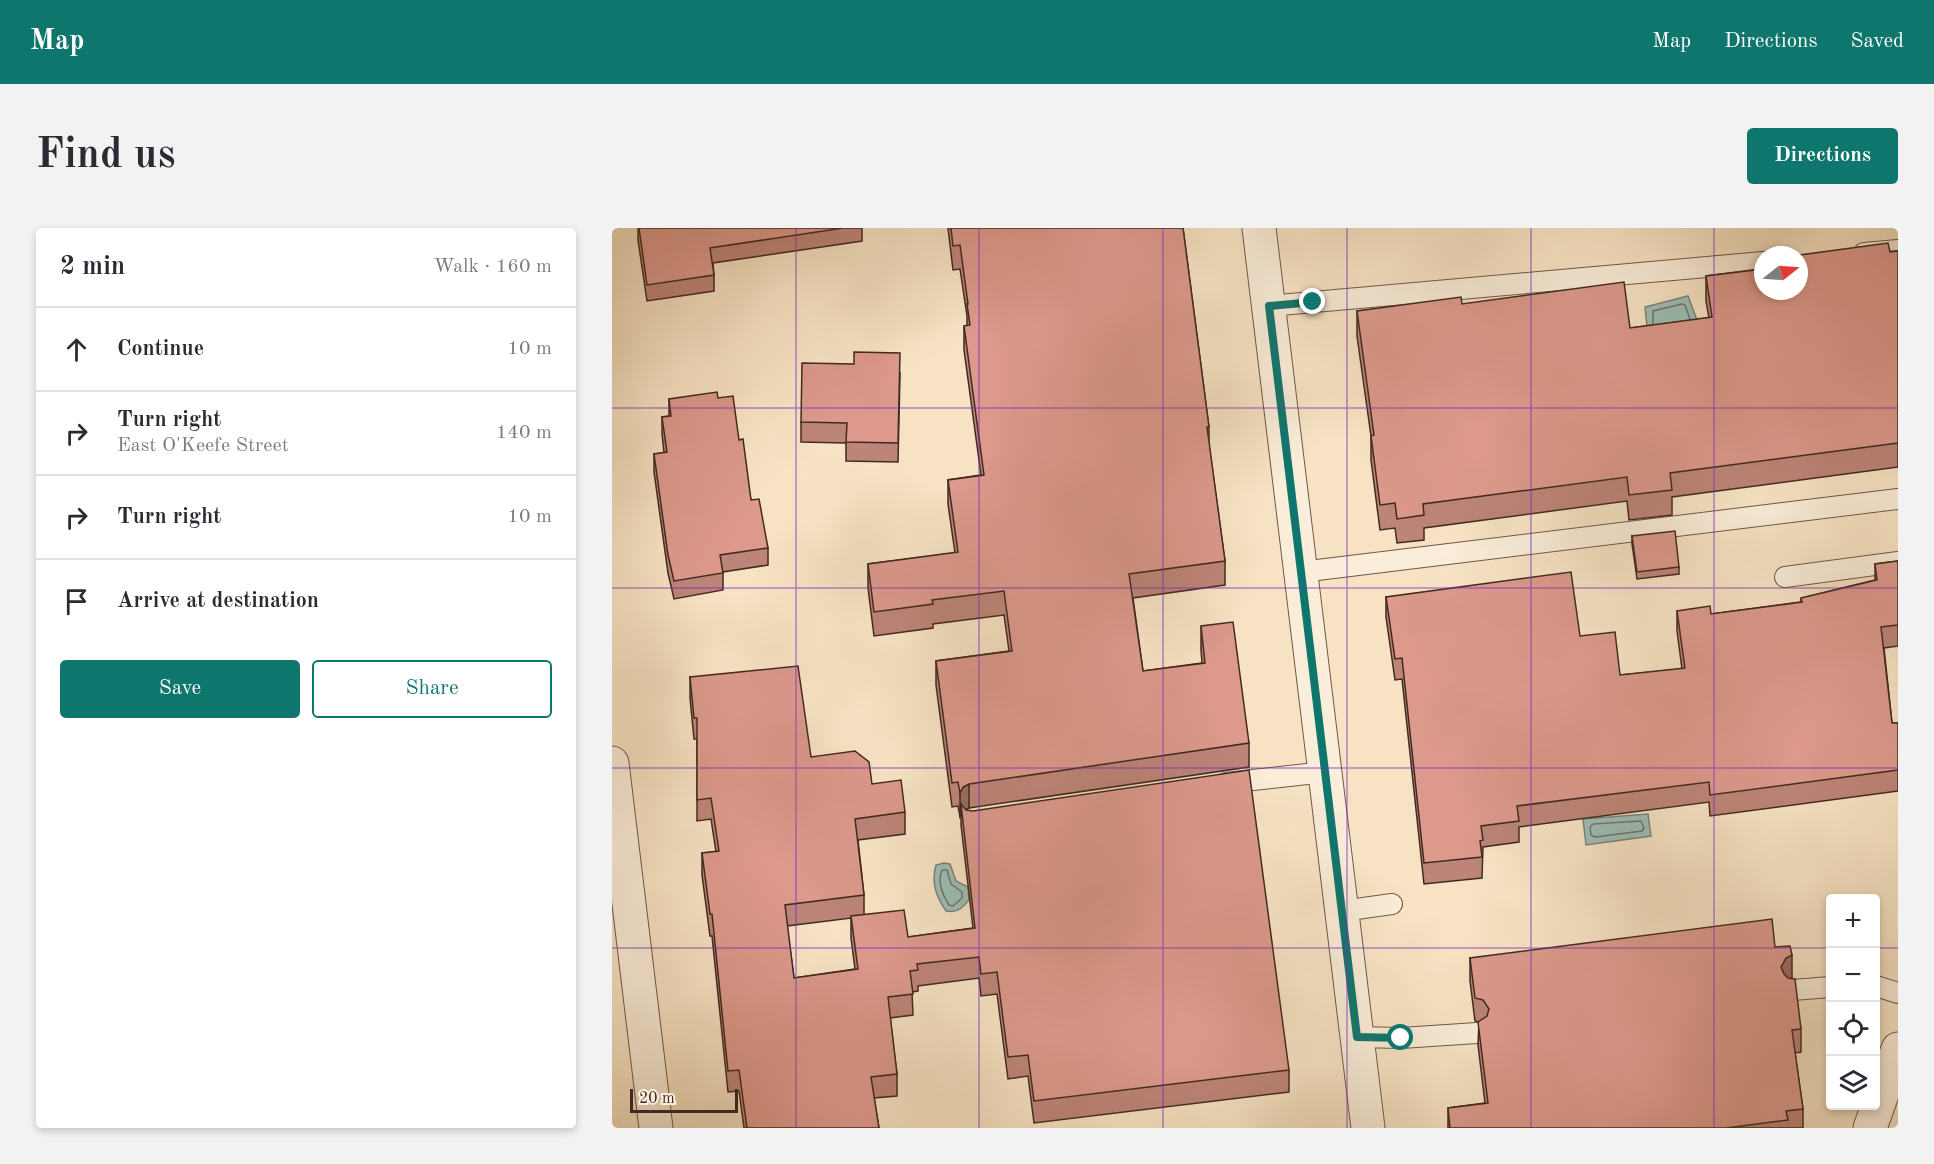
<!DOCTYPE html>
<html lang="en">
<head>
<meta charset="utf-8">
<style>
	:root { --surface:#fff; --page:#f2f2f3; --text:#2b2b33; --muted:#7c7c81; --line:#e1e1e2; --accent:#0f766e }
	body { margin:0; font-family:"Old Standard TT",serif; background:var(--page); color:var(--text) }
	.controls { position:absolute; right:18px; bottom:18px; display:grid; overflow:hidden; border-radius:6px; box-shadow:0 3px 9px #0003 }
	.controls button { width:54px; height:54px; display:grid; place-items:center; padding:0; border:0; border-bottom:2px solid var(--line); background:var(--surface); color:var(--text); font:30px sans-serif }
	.compass { position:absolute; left:1142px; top:18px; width:54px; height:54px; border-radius:50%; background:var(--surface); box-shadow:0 3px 9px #0003; rotate:73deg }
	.scale { position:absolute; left:18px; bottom:15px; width:108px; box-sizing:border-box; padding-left:6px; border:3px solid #422a20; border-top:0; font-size:16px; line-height:21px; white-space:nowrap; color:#422a20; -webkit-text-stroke:4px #faedd9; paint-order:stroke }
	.stop { position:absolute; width:18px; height:18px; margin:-14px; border:4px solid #0f766e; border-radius:50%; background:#fff }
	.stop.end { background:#0f766e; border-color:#fff; box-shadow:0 2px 6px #0008 }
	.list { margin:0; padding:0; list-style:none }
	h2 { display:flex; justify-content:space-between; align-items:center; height:78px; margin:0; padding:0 24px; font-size:26px }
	h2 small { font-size:20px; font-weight:400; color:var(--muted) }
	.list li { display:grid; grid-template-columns:39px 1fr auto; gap:18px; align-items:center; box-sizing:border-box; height:84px; padding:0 24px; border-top:2px solid var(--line) }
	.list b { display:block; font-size:22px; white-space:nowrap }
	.list p { margin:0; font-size:20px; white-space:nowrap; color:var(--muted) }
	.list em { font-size:20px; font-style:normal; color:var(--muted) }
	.actions { display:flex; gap:12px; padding:18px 24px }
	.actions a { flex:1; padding:14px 0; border:2px solid var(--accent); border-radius:6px; text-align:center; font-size:21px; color:var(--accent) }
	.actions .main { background:var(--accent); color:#fff }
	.icon { flex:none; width:33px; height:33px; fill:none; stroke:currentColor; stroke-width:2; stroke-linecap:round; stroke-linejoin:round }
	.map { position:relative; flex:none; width:1286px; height:900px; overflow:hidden; border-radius:6px }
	header { display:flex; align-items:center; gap:36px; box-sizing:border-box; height:84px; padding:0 30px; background:var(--accent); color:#fff }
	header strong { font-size:28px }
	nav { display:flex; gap:33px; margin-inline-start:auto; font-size:21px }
	.intro { display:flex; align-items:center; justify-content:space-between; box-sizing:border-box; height:144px; padding:0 36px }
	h1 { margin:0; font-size:42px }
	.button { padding:15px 27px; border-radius:6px; background:var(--accent); color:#fff; font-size:21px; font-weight:700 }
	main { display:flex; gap:36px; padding:0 36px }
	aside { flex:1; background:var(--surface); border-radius:6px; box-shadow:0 3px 9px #0003 }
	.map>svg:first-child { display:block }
</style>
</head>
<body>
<header>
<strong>Map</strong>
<nav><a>Map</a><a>Directions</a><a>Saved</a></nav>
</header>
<div class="intro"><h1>Find us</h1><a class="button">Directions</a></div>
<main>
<aside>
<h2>2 min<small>Walk · 160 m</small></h2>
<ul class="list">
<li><svg class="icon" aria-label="ahead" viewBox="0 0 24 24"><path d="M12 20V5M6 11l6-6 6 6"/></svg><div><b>Continue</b></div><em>10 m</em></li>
<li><svg class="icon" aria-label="right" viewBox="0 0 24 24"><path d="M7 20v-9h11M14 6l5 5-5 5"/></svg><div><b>Turn right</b><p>East O'Keefe Street</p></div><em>140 m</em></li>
<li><svg class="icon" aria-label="right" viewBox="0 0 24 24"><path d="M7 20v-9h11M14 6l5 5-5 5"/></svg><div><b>Turn right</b></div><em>10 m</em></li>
<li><svg class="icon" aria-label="arrive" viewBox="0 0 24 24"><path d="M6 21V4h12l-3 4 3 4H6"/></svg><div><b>Arrive at destination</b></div></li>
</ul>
<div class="actions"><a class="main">Save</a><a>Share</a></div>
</aside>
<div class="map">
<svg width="1286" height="900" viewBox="0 0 1286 900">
	<rect width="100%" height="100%" fill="#f7e3c4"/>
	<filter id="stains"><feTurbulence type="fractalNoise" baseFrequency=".00333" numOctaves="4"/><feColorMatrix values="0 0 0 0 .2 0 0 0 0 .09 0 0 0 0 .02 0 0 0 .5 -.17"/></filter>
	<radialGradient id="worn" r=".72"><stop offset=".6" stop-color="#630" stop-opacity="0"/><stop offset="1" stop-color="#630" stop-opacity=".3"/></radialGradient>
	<g fill="#9dbeb7" stroke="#79837b" stroke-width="1.5">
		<polygon points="1076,68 1088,100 1036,107 1033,79"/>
		<polygon points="1036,586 1039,608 974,617 971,591"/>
		<path d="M332 635 338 636 344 653 356 659 357 672C350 680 346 685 334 683 324 668 319 655 324 637Z"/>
	</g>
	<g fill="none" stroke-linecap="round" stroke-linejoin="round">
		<g stroke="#70746c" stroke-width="1.5">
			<polyline points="1041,96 1041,83 1070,76 1073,77 1078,91"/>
			<polygon points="1029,593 1032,600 1030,603 983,609 979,607 978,599 981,596"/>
			<path d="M330 642H335L339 656 350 664V670L341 678 337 677C330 666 325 654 330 642Z"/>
		</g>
		<g stroke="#6f5849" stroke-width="22">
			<g id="service">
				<polyline points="1252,25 1286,22"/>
				<polyline points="657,78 1151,34"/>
				<polyline points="689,344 1286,271"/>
				<polyline points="1173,349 1286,334"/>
				<polyline points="614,555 713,544"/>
				<polyline points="730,683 780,676"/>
				<polyline points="1264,758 1286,765"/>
				<polyline points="1181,762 1218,759"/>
				<polyline points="745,809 789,810 865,805"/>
			</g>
		</g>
		<g stroke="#6f5849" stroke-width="35">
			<g id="minor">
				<polyline points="647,0 756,900"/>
				<polyline points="0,535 44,900"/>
				<polyline points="1258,900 1286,821"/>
			</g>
		</g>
		<use href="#service" stroke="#faedd9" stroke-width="20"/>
		<use href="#minor" stroke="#faedd9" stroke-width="33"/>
	</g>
	<g fill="#bd8478" stroke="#422a20" stroke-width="1.5" fill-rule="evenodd">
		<polygon points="26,0 250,0 250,13 101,35 102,47 102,63 35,73 26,12"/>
		<path d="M336 0H571L597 199V217L613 333V357L521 370 531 443 590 435 589 422V398L637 515V539L357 580 354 582 677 842V864L422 895 416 848 396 851 385 766 369 768 367 750 306 758V763L300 764 301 787 278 790 285 846V868L262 870 267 900H132L127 863 116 864 100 708H98L90 647V625L104 624 99 591 85 593V511H82L78 470V449L199 529 260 556 293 584V606L246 612 252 667V687L296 709 361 700 349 597V588L348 589 346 578 340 579 324 457V433L397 423 392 387 321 396V400L262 408 256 360V336L343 325 336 276V252L369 247 352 122V98H355V88L348 41 341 42ZM239 690V710L243 741 182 750 175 698Z"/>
		<polygon points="1286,23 1286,239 1060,269 1060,287 1017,292 1015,273 812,300 812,312 785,315 783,300 768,302 759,232 759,208 745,108 745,83 850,76 1018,100 1097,90 1094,73 1094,48 1188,36 1188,27"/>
		<polygon points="288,145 286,234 234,233 234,215 189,214 189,194"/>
		<polygon points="106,170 127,212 139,272 156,320 156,337 111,344 111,362 62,371 56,345 42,244 42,226 52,225 50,206 50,189 57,188 57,171"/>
		<polygon points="1020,308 1067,339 1067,346 1025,351 1020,316"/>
		<polygon points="1286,333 1286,418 1272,420 1280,495 1286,495 1286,563 1098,588 1097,574 907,599 907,614 871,619 870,650 812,656 790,451 783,452 774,389 774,369 968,408 1008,447 1070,441 1065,403 1065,383 1099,386 1189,374 1189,370 1263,352 1263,336"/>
		<polygon points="1163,719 1180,750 1189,801 1189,824 1183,825 1191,881 1191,900 836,900 836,880 873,875 866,817 867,794 863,793 858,753 858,730"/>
	</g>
	<g fill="#9a6b62" stroke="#422a20" stroke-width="1.5">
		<polygon points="357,556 357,580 351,583 349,576 349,588 348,589 348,565 351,559"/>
		<polygon points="1180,727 1180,750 1169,762 1169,739 1174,730"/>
	</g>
	<g fill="#dc998c" stroke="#422a20" stroke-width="1.5">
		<polygon points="27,0 231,0 98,20 102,47 35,57"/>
		<polygon points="339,0 571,0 597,199 595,199 613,333 517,346 531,443 593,435 589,398 621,394 637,515 357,556 351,559 348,565 346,554 340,555 324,433 400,423 392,363 320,372 321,376 262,384 256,336 346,324 336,252 372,247 352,98 358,97 355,76 356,76 348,17 341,18"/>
		<polygon points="1276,15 1278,24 1286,23 1286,215 1058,245 1060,262 1017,267 1015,249 811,276 812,287 785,291 783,275 768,277 759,208 762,207 745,83 849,69 850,76 1012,54 1018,100 1100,89 1094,48 1151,41 1151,63 1187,63 1187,36 1189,36 1188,27"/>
		<polygon points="242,124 288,125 286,215 234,214 235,195 189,194 190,135 242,136"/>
		<polygon points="105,164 106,170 121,168 127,212 131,211 139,272 147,271 156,320 108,327 111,345 62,353 56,327 42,226 55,224 50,189 59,188 57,171"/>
		<polygon points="1063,303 1067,339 1025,344 1020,308"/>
		<polygon points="1286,333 1286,397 1269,399 1280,495 1286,495 1286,542 1098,567 1097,554 905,578 907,593 869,598 871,612 868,613 870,629 812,635 790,430 783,431 774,369 959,344 968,408 1003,404 1008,447 1073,440 1065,383 1098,378 1099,386 1190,374 1189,370 1265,352 1263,336"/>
		<polygon points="186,438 199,529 243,523 257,534 260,556 289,552 293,584 243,591 252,667 173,677 182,750 246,741 239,688 292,682 296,709 363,700 349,576 354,582 361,583 637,542 677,842 422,873 416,827 396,829 385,744 369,746 367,729 305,736 306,742 298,743 301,766 276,769 285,846 259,849 267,900 135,900 127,842 116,843 100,686 98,686 90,625 107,623 99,570 85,572 85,490 82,490 78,449"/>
		<polygon points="1160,691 1163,719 1178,718 1180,727 1174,730 1169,739 1172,746 1176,750 1183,751 1189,801 1180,802 1191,881 1174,883 1176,892 1114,900 838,900 836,880 876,875 866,794 875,788 877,781 871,772 863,770 858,730"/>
	</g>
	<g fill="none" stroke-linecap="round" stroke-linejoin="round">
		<polyline stroke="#0f766e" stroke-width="8" points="701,74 657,78 745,809 789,810"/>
	</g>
	<path fill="none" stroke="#7b2cbf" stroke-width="1.5" stroke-opacity="0.55" d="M184 0V900M367 0V900M551 0V900M735 0V900M919 0V900M1102 0V900M0 180H1286M0 360H1286M0 540H1286M0 720H1218M1264 720H1286"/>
	<rect width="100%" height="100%" filter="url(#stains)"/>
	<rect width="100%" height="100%" fill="url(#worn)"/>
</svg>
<div class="controls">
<button>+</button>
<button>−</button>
<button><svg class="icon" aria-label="locate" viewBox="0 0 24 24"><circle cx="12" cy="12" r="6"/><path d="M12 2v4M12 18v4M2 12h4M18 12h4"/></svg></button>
<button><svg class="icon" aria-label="layers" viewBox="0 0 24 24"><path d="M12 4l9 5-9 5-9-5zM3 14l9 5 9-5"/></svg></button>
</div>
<svg class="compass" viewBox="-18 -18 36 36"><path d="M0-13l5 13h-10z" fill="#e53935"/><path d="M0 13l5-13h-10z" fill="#7c7c81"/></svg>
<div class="scale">20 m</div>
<div class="stop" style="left:789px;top:810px"></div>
<div class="stop end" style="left:701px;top:74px"></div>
</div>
</main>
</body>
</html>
